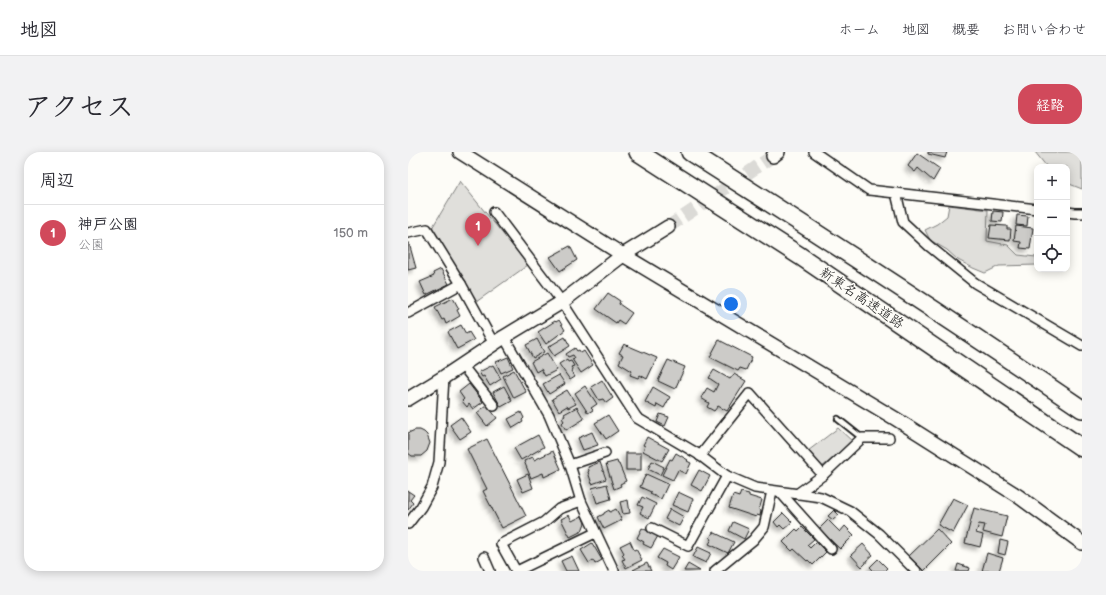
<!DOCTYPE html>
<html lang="ja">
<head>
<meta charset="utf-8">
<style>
	:root { --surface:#fff; --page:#f2f2f3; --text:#2b2b33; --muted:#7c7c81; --line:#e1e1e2; --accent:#d1495b }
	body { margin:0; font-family:"Balsamiq Sans","Klee One",sans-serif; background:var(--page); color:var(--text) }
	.controls { position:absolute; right:12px; top:12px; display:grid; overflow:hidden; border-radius:8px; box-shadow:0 2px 10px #0003 }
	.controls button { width:36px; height:36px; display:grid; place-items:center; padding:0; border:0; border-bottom:1px solid var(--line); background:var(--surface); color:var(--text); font:20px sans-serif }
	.you { position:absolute; left:323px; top:152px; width:14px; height:14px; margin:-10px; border:3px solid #fff; border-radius:50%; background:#1a73e8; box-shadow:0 0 0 6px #1a73e833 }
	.badge { display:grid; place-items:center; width:26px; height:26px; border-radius:50%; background:var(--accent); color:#fff; font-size:13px; font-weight:700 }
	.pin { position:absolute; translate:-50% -33px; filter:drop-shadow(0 1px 2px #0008) }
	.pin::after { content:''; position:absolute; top:21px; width:14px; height:12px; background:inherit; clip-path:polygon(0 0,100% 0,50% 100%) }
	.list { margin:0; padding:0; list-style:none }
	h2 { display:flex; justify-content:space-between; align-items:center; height:52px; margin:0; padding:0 16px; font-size:17px }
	h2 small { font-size:13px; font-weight:400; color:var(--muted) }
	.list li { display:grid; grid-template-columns:26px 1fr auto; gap:12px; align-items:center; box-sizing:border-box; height:56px; padding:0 16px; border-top:1px solid var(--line) }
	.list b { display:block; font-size:15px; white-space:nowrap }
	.list p { margin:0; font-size:13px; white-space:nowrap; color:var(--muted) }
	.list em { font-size:13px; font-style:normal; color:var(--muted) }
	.icon { flex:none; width:22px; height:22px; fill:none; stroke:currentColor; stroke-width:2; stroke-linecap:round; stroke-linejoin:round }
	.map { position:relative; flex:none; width:674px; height:419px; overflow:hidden; border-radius:16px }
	header { display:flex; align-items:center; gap:24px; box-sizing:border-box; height:56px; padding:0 20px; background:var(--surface); border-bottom:1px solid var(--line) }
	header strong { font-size:19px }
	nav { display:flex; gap:22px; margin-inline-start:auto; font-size:14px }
	.intro { display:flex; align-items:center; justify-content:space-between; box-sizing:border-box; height:96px; padding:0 24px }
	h1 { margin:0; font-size:28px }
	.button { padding:10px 18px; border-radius:16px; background:var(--accent); color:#fff; font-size:14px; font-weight:700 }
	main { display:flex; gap:24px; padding:0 24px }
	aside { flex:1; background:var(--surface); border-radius:16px; box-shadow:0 2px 10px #0003 }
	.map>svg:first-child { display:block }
</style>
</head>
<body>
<header>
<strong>地図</strong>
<nav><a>ホーム</a><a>地図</a><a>概要</a><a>お問い合わせ</a></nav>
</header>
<div class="intro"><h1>アクセス</h1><a class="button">経路</a></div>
<main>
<aside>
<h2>周辺<small></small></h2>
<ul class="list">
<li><span class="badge">1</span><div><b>神戸公園</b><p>公園</p></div><em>150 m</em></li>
</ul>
</aside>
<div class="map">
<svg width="674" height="419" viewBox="0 0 674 419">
	<defs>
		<filter id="shadow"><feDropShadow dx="-3.5" dy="3.5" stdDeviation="2" flood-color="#0004"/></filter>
	</defs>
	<rect width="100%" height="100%" fill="#fdfcf7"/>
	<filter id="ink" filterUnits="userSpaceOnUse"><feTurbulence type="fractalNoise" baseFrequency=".025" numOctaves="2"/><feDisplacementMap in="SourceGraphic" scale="8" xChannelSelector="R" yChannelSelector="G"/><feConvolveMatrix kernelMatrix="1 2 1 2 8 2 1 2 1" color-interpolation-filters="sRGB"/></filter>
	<g filter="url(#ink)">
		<g fill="#e0dfdb" stroke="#7e7e7c">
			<polygon points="627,0 674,0 674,37 659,31 659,15 639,15"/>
			<polygon points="52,29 120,113 68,150 24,76"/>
			<polygon points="541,53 580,58 579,89 600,93 610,103 628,105 629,113 591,114 577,121 565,116 550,108 539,98 522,88 517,78 529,72 539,64"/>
			<polygon points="430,276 445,290 409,319 396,302"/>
		</g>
		<g fill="#cccbc8" stroke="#1c1c1c" filter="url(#shadow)">
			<polygon points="520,0 539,0 537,6 520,2"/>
			<polygon points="509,1 532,17 525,29 510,16 507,20 500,14"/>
			<polygon points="585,59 595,60 594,70 584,69"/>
			<polygon points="609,63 620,64 619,74 608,73"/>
			<polygon points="583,73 599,74 599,77 603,77 602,88 581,86"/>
			<polygon points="608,74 625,76 622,97 612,96 613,90 606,89"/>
			<polygon points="0,91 1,91 8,116 0,118"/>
			<polygon points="162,94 169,108 152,119 142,105"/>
			<polygon points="33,117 41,132 18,143 12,130 26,124 25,121"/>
			<polygon points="200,141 212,149 211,152 224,161 216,172 210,168 208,171 188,157"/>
			<polygon points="45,146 51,157 49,158 52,164 38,172 36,167 34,168 27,155"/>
			<polygon points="151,168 157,178 138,192 130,180 147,169 148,170"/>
			<polygon points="53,173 58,182 61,180 66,188 49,197 40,180"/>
			<polygon points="157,185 162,194 146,204 140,195"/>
			<polygon points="129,187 136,200 125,206 118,193"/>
			<polygon points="311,188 344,205 338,218 332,216 330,219 302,205"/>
			<polygon points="216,192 249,206 239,227 232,223 230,226 222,223 224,219 211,211 215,203 211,201"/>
			<polygon points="167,196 169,199 171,198 173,201 176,199 185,213 173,221 164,207 167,206 165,203 160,205 158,202"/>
			<polygon points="139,201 149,218 137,224 133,217 128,220 123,210"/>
			<polygon points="100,205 105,216 93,221 88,210"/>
			<polygon points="159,207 160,210 163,209 166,214 163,215 165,218 163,219 167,225 162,228 151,212"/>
			<polygon points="260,208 277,215 267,237 250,229"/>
			<polygon points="85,213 93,227 82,234 76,224 74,225 71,220"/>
			<polygon points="106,218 118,240 106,246 95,224"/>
			<polygon points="306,218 322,227 326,222 338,229 319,259 310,254 306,259 299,255 301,251 293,246 299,236 306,240 310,232 301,226"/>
			<polygon points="151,223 157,232 141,242 135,232"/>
			<polygon points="194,228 205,246 198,251 195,247 191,248 183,235"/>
			<polygon points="61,232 75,250 65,257 61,252 59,255 54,249 56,247 51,240"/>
			<polygon points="96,234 104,249 93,255 85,240"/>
			<polygon points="177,234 189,252 183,256 185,258 180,261 167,241"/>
			<polygon points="245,235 262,245 256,256 249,252 248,256 237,250"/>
			<polygon points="159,238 168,252 160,256 159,254 151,259 144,247"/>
			<polygon points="79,253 89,266 79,274 69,261"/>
			<polygon points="169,255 176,267 158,278 154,271 156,269 154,266 157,264 156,262"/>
			<polygon points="113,260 116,266 114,268 115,270 105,276 100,267"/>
			<polygon points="252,262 261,265 257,274 249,270"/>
			<polygon points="200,263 210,279 198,287 187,271"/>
			<polygon points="53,265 63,280 52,287 42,273"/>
			<polygon points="7,278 12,278 16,280 19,283 22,291 19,299 13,304 4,304 0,301 0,281"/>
			<polygon points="184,280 190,293 175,298 170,286"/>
			<polygon points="130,283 136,295 113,308 106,296"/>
			<polygon points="239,285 261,297 254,309 235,299 237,294 235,293"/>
			<polygon points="79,287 118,364 94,376 75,339 79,337 59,297"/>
			<polygon points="145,299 153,317 136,325 135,321 123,326 116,309 125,305 126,308"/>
			<rect x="218" y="301" width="15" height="17"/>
			<polygon points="268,301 280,308 279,309 283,311 278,322 270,318 265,328 254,323 262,307 264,308"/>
			<polygon points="209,309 210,312 211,312 218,329 212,332 213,334 206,337 198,312"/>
			<polygon points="244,309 256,315 252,323 240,317"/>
			<polygon points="192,310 198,327 184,332 180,320 181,319 180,315"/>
			<polygon points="291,318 302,324 294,339 283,333"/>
			<polygon points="120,322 125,336 115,340 109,327"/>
			<polygon points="238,322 260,332 253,347 242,342 243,340 232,335"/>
			<polygon points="199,332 203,347 189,351 184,336"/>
			<polygon points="0,339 6,343 2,348 5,351 0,358"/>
			<polygon points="270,340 285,347 280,360 264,353"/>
			<polygon points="333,340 341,342 341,344 354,348 351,358 353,359 352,364 349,363 348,365 321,356 325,343 331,345"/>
			<polygon points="234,345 248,352 241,366 232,361 235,355 230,353"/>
			<polygon points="545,346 560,353 545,381 530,373"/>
			<polygon points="220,348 222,361 215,362 212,350"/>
			<polygon points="566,356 599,364 594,385 575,380 577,373 571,372 568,381 575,383 572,395 557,391"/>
			<polygon points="208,357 214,368 196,377 190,365 196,362 196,361 201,358 202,360"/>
			<polygon points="262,357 276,365 271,374 257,367"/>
			<polygon points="426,358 431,363 425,368 420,364"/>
			<polygon points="375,361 384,370 376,377 372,373 370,375 366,370"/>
			<polygon points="161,363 164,369 174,364 177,371 174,379 162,385 153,367"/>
			<polygon points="420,368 432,380 437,374 446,383 432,397 411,377"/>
			<polygon points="325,370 341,377 336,387 321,379"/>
			<polygon points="394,375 406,387 399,393 402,396 408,390 418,400 405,413 400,408 399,409 386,397 384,399 375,390 388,377 390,379"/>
			<polygon points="234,376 250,384 243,396 235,392 236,390 229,386"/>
			<polygon points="529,377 543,392 516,419 501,404"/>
			<polygon points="305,380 326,390 320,401 301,392 304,387 302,386"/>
			<polygon points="592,388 600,390 597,403 590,401"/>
			<polygon points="222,389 226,398 228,397 234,408 218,416 214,408 217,407 214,403 216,401 212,394"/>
			<polygon points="184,391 194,408 187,412 185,408 181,411 173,398"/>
			<polygon points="455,392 465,403 458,409 458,411 454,415 443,403"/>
			<polygon points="290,395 303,401 298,411 285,405"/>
			<polygon points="255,397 271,405 263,418 257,414 258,411 249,406"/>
			<polygon points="579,401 595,406 591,419 574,419"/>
			<polygon points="164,404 171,419 158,419 153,409"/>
			<polygon points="470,407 479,416 476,419 466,419 462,415"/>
			<polygon points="239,411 243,419 226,419 225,418"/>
			<polygon points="280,412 292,419 276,419"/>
			<polygon points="550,412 562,416 561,419 548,419"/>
		</g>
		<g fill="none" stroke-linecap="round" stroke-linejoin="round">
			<polyline stroke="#dbdad6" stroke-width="13" stroke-dasharray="13 6" stroke-linecap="butt" points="260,75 365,4"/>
			<g stroke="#1c1c1c" stroke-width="8">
				<polyline id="lane" points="430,267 454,286"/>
			</g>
			<g stroke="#1c1c1c" stroke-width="12">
				<g id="street">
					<polyline points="406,0 461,38 629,57"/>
					<polyline points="488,41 495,70 521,94 567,131 674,194"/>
					<polyline points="86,60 154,150 229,266 290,302 319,324 347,336 413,345 442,359 471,382 508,419"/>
					<polyline points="659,60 667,61 674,61"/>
					<polyline points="0,81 19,77 53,132"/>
					<polyline points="0,161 53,132 86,192"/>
					<polyline points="96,185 141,263 162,313 173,349 206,419"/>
					<polyline points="54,213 86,254"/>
					<polyline points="292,304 342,241 415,323 389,342"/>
					<polyline points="162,313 197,301"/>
					<polyline points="415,323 454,286 481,286"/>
					<polyline points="372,340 423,397"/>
					<polyline points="0,372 13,355 24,335 31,310 36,225"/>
					<polyline points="244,376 280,394 319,324"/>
					<polyline points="76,405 82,419"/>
					<polyline points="108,419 93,392 136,370 151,357 173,349"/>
					<polyline points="109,419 187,381"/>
					<polyline points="307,419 345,388 356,375 364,339"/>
				</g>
			</g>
			<g stroke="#1c1c1c" stroke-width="16">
				<g id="secondary">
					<polyline points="52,0 215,103 488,267 610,344 674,391"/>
					<polyline points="365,4 370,0"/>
					<polyline points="0,247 36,225 96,185 154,150 215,103 260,75"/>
				</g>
			</g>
			<g stroke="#1c1c1c" stroke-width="20">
				<g id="highway">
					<polyline points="230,0 392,104 674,296"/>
					<path d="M282 0C414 84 545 169 674 257"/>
				</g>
			</g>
			<use href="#lane" stroke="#fdfcf7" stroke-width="4.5"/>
			<use href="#street" stroke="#fdfcf7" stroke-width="9"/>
			<use href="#secondary" stroke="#fdfcf7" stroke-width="13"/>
			<use href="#highway" stroke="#fdfcf7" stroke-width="17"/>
		</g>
	</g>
	<g text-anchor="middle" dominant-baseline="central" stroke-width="3" stroke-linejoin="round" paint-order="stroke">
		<g font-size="14" fill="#1c1c1c" stroke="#fdfcf7">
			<text transform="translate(454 146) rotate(34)">新東名高速道路</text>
		</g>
	</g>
</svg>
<div class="controls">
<button>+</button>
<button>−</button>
<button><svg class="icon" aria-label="locate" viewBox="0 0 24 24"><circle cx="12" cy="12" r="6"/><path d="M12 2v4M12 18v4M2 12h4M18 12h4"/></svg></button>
</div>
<div class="you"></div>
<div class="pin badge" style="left:70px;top:94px">1</div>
</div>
</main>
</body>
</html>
